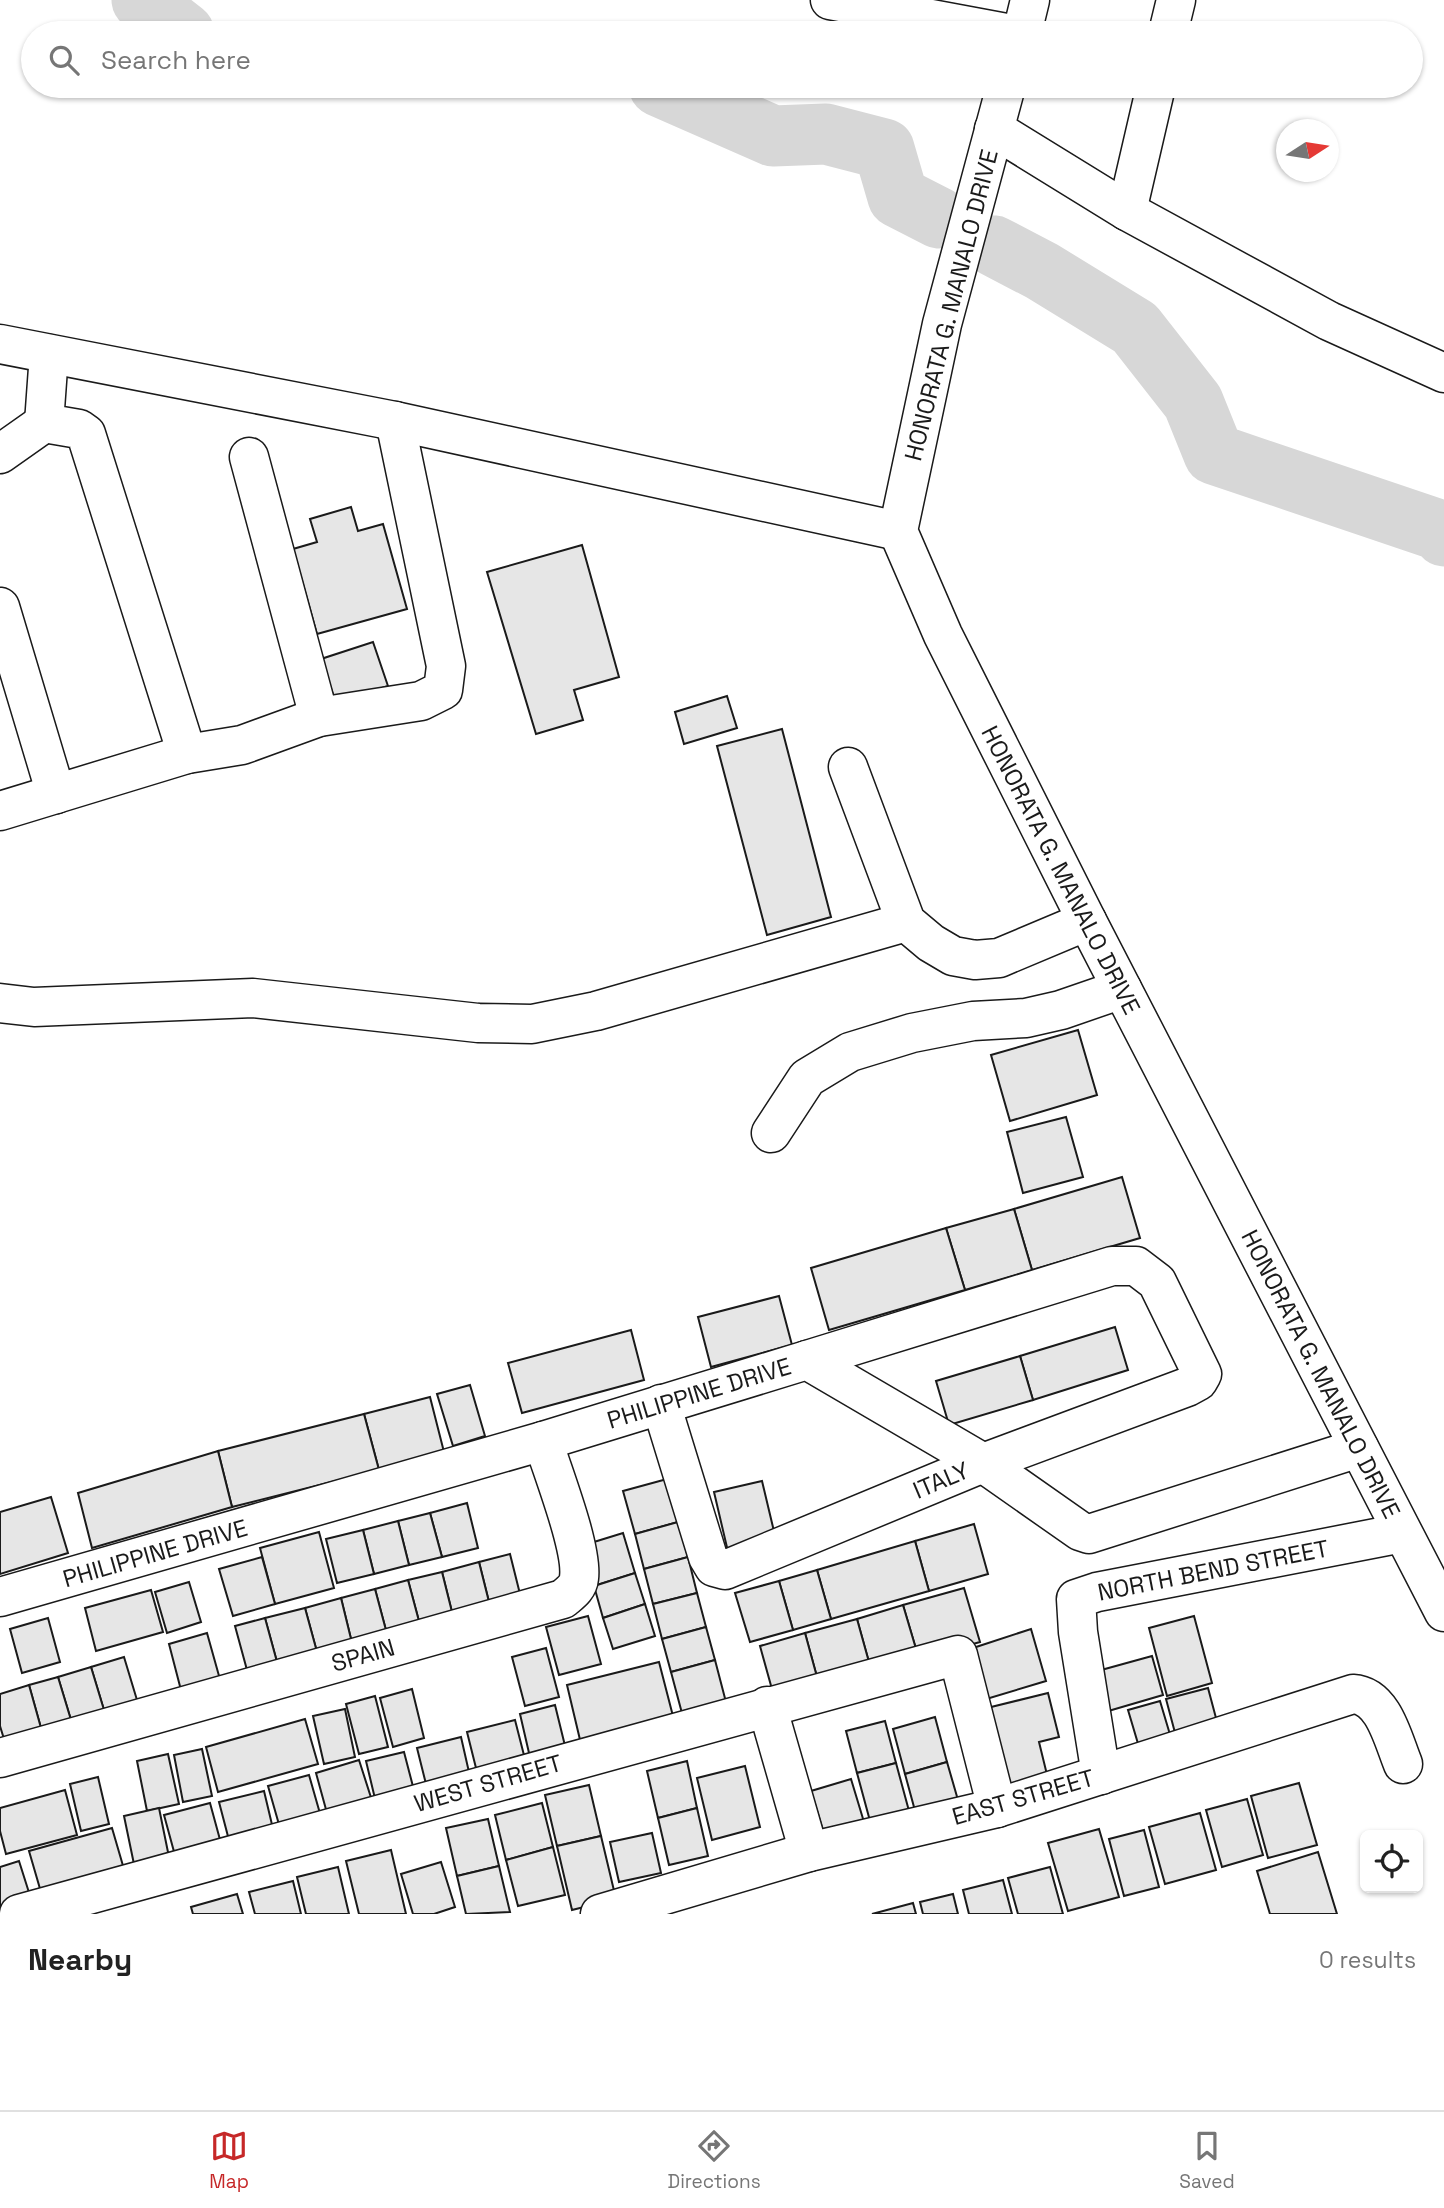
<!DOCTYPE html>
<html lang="en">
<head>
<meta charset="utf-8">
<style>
	:root { --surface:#fff; --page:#f6f6f6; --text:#222; --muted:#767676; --line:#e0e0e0; --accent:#c62828 }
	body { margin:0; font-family:"Space Grotesk",sans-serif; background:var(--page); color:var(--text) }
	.controls { position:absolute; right:21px; bottom:21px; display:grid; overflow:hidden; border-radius:10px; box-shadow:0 2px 5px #0004 }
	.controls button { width:63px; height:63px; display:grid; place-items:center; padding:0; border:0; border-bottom:2px solid var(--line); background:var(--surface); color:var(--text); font:35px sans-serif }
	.compass { position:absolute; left:1276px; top:119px; width:63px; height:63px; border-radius:50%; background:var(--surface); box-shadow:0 2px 5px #0004; rotate:78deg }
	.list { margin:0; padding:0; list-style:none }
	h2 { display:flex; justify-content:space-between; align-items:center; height:91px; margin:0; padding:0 28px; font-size:30px }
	h2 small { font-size:23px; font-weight:400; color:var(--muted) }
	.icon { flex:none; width:38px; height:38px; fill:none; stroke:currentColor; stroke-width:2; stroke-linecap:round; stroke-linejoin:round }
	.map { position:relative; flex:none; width:1444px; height:1914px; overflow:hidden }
	.search { position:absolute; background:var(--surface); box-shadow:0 2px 5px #0004; left:21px; right:21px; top:21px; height:77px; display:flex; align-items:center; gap:18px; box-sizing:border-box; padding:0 24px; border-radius:38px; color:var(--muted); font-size:26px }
	.sheet { height:196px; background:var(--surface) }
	nav { display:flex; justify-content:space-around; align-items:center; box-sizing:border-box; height:98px; border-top:2px solid var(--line); background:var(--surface); font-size:19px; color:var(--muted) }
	nav a { display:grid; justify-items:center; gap:4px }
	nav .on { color:var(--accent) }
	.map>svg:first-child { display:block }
</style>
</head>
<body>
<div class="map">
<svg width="1444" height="1914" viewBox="0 0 1444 1914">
	<rect width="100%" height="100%" fill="#fff"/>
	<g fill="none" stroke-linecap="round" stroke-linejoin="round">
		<g stroke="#d7d7d7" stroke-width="61">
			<polyline points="142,0 184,33"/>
			<polyline points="659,86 773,136 826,134 884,149 898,197 939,218"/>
			<polyline points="994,246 1042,271 1135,328 1193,402 1214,454 1439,530 1444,536"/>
		</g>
	</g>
	<g fill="#e6e6e6" stroke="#1a1a1a" stroke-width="2">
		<polygon points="351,507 358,531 383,524 407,609 317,634 293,549 317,542 310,519"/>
		<polygon points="582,545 619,677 574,690 583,720 536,734 487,572"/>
		<polygon points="373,642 388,686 336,703 321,659"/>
		<polygon points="727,696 737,728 684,744 675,712"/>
		<polygon points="782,729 831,917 767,935 717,746"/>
		<polygon points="1078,1030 1097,1095 1010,1121 991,1055"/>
		<polygon points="1066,1117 1083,1177 1023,1193 1007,1132"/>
		<polygon points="1122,1177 1140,1238 1032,1270 1014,1209"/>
		<polygon points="1014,1209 1032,1270 965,1290 946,1228"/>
		<polygon points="946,1228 965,1290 829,1330 811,1268"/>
		<polygon points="779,1296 792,1345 711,1367 698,1317"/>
		<polygon points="1115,1327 1128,1370 1033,1400 1020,1356"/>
		<polygon points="631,1330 644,1380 522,1413 508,1363"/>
		<polygon points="1020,1356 1033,1400 949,1425 936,1381"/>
		<polygon points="470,1385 485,1436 453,1446 437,1394"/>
		<polygon points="430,1397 444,1452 379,1470 364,1414"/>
		<polygon points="364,1414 379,1470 232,1507 218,1451"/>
		<polygon points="218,1451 232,1507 92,1548 78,1493"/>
		<polygon points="667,1479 678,1522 635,1534 623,1491"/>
		<polygon points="762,1481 777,1544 729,1556 714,1492"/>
		<polygon points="51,1497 68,1553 0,1574 0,1512"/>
		<polygon points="467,1503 478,1548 442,1557 430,1513"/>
		<polygon points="430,1513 442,1557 409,1565 398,1521"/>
		<polygon points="398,1521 409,1565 374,1574 363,1530"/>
		<polygon points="678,1522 688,1557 644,1569 635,1534"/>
		<polygon points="974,1524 988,1574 929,1591 915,1541"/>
		<polygon points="363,1530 374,1574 337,1583 326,1539"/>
		<polygon points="319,1532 334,1588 275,1604 260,1548"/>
		<polygon points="623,1533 635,1573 594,1586 581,1546"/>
		<polygon points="915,1541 929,1591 831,1619 817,1570"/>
		<polygon points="510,1554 521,1598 490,1606 479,1562"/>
		<polygon points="262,1557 275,1604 233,1616 219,1569"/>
		<polygon points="688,1557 697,1593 653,1604 644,1569"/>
		<polygon points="479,1562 490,1606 453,1616 442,1572"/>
		<polygon points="817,1570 831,1619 793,1630 779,1581"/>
		<polygon points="442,1572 453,1616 420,1625 408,1580"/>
		<polygon points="635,1573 645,1604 603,1618 594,1586"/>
		<polygon points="408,1580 420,1625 387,1634 375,1589"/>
		<polygon points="779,1581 793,1630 750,1642 735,1593"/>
		<polygon points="189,1582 201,1622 167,1633 155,1592"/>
		<polygon points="964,1588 980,1642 919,1659 903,1605"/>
		<polygon points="375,1589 387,1634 352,1643 341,1598"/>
		<polygon points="151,1590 163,1632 96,1651 85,1608"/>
		<polygon points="697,1593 706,1627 662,1639 653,1604"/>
		<polygon points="341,1598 352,1643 317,1652 305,1608"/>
		<polygon points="645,1604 655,1636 613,1649 603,1618"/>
		<polygon points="903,1605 919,1659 872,1673 857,1619"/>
		<polygon points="305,1608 317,1652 277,1662 265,1618"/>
		<polygon points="588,1616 601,1664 559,1675 546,1627"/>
		<polygon points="1194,1616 1212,1683 1167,1696 1149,1628"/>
		<polygon points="48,1618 60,1662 22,1673 10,1629"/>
		<polygon points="265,1618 277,1662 247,1670 235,1626"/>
		<polygon points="857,1619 872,1673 820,1688 805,1633"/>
		<polygon points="706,1627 715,1660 671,1672 662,1639"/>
		<polygon points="1031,1629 1046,1681 983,1700 967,1650"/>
		<polygon points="207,1633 221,1683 182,1694 169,1644"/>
		<polygon points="805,1633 820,1688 775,1700 760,1646"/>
		<polygon points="546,1648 559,1697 525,1706 512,1657"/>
		<polygon points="1152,1656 1163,1695 1105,1712 1094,1672"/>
		<polygon points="124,1657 137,1700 104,1710 91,1667"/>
		<polygon points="715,1660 727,1706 683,1717 671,1672"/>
		<polygon points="659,1662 674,1720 581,1744 567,1685"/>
		<polygon points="91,1667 104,1710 71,1720 58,1677"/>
		<polygon points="58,1677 71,1720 41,1728 29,1685"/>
		<polygon points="29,1685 41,1728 4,1739 0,1726 0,1694"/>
		<polygon points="1208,1688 1220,1733 1178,1744 1166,1699"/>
		<polygon points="412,1689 424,1738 393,1747 380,1698"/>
		<polygon points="1048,1693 1059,1737 1039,1742 1050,1787 1010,1796 987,1708"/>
		<polygon points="375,1696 388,1747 359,1754 346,1704"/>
		<polygon points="1160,1701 1174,1748 1142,1757 1128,1710"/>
		<polygon points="555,1705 568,1758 532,1766 520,1714"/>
		<polygon points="345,1709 355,1757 324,1764 313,1716"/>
		<polygon points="935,1717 947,1762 905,1774 893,1729"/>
		<polygon points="305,1719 318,1764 218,1792 206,1747"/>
		<polygon points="515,1720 526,1763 478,1776 467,1732"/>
		<polygon points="885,1721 896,1763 857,1773 846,1731"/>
		<polygon points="461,1737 471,1781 428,1792 417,1748"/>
		<polygon points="202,1749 212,1796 183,1802 174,1755"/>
		<polygon points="404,1752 416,1798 377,1807 366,1761"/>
		<polygon points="168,1754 179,1804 147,1811 137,1761"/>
		<polygon points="359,1760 375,1810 330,1824 316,1773"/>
		<polygon points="687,1761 697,1808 658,1818 647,1771"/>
		<polygon points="947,1762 960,1807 917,1818 905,1774"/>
		<polygon points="896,1763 912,1822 873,1832 857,1773"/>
		<polygon points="745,1766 760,1827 712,1840 697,1778"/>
		<polygon points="309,1775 323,1824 282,1835 268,1786"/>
		<polygon points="98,1777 109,1824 81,1831 70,1784"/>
		<polygon points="851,1779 864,1822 824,1834 811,1791"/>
		<polygon points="1299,1783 1317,1845 1268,1858 1251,1796"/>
		<polygon points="589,1785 601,1836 557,1846 545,1795"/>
		<polygon points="65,1790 77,1835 6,1854 0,1831 0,1808"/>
		<polygon points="264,1791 274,1833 230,1844 219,1802"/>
		<polygon points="1247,1799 1263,1855 1222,1867 1206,1810"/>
		<polygon points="210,1803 222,1847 176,1859 164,1815"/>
		<polygon points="542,1803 553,1847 506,1860 495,1815"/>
		<polygon points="159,1808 170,1862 135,1869 124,1816"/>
		<polygon points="697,1808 708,1856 669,1865 658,1818"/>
		<polygon points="1200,1813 1216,1870 1165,1884 1149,1827"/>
		<polygon points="488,1819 499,1866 457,1876 446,1828"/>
		<polygon points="112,1828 126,1876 43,1899 29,1851"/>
		<polygon points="1099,1829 1119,1897 1068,1911 1048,1843"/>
		<polygon points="1144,1830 1159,1887 1124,1896 1109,1839"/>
		<polygon points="652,1833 661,1873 619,1882 610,1842"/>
		<polygon points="601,1836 616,1899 572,1910 557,1846"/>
		<polygon points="553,1847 565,1895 518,1906 506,1860"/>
		<polygon points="391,1850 406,1914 359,1914 346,1861"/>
		<polygon points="1318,1852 1337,1914 1270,1914 1257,1871"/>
		<polygon points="19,1861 32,1902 0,1912 0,1867"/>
		<polygon points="441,1862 455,1907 434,1914 413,1914 401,1874"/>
		<polygon points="499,1866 510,1912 466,1914 457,1876"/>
		<polygon points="338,1867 349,1914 306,1914 297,1877"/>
		<polygon points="1050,1867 1063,1914 1018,1914 1008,1878"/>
		<polygon points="1003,1880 1012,1914 969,1914 963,1890"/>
		<polygon points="293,1881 301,1914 255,1914 249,1892"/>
		<polygon points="237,1894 243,1914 193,1914 191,1907"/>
		<polygon points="953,1894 958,1914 923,1914 920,1902"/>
		<polygon points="913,1903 916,1914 872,1914"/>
	</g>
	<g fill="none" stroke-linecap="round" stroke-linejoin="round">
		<g stroke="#1a1a1a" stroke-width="41">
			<g id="minor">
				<polyline points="830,0 1006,33"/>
				<polyline points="1022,33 1030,0"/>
				<polyline points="1168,33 1176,0"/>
				<polyline points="1006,86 942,324 898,531 943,635 1087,921 1444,1612"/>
				<polyline points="994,129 1127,211 1329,321 1444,373"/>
				<polyline points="1127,211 1156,86"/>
				<polyline points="0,344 395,421 898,531"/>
				<polyline points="49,354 44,423 79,429 86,434 187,754"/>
				<polyline points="0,454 44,423"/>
				<polyline points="249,457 319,717"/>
				<polyline points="0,607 56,794"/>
				<polyline points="848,767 906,922 931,943 953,956 975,960 999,958 1087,921"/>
				<polyline points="0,811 187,754 242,745 319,717 421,701 443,690 446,666 395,421"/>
				<polyline points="0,1003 34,1007 253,998 478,1023 532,1024 596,1011 906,922"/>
				<polyline points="771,1133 807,1078 850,1052 912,1033 973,1021 1026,1018 1061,1010 1122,989"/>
				<polyline points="661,1404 708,1557 714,1567 725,1570 983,1463 1187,1387 1198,1381 1202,1374 1157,1282 1136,1266 1112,1266 807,1360"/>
				<polyline points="0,1597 543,1441 807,1360 983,1463 1080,1531 1089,1534 1359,1448"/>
				<polyline points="767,1706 809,1852"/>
				<path d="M0 1758 563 1599C570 1593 578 1588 579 1578 583 1549 553 1473 543 1441"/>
				<polyline points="1101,1775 1078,1632 1076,1599 1097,1592 1402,1533"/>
				<polyline points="19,1914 958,1655 997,1808"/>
				<path d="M600 1914 809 1852 997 1808 1353 1694C1384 1696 1393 1740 1403 1764"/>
			</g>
		</g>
		<use href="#minor" stroke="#fff" stroke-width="38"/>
	</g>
	<g text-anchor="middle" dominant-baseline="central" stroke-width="5" stroke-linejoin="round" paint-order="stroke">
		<g font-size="24" fill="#1a1a1a" stroke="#fff">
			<text transform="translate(951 305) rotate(-76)">HONORATA G. MANALO DRIVE</text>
			<text transform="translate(1061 870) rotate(63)">HONORATA G. MANALO DRIVE</text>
			<text transform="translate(1321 1374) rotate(63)">HONORATA G. MANALO DRIVE</text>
			<text transform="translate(699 1393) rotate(-17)">PHILIPPINE DRIVE</text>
			<text transform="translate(941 1480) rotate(-23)">ITALY</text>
			<text transform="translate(155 1553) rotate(-16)">PHILIPPINE DRIVE</text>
			<text transform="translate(1213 1570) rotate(-11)">NORTH BEND STREET</text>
			<text transform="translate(363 1655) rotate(-16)">SPAIN</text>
			<text transform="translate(488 1783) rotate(-16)">WEST STREET</text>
			<text transform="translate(1023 1797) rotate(-16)">EAST STREET</text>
		</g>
	</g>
</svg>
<div class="controls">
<button><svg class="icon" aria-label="locate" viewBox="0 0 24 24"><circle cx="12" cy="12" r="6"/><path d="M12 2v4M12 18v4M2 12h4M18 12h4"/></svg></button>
</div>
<svg class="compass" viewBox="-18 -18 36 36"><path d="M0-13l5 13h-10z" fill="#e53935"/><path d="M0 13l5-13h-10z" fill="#767676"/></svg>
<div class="search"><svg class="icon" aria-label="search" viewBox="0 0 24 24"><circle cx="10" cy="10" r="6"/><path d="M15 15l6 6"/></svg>Search here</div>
</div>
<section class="sheet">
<h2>Nearby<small>0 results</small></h2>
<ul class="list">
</ul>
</section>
<nav>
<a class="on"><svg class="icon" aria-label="map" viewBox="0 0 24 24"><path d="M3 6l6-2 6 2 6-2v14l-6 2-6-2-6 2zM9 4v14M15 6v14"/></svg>Map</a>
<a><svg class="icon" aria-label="directions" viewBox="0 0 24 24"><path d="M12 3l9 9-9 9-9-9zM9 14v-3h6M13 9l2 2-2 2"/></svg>Directions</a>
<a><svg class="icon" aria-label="saved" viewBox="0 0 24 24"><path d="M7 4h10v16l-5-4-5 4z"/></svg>Saved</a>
</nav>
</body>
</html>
